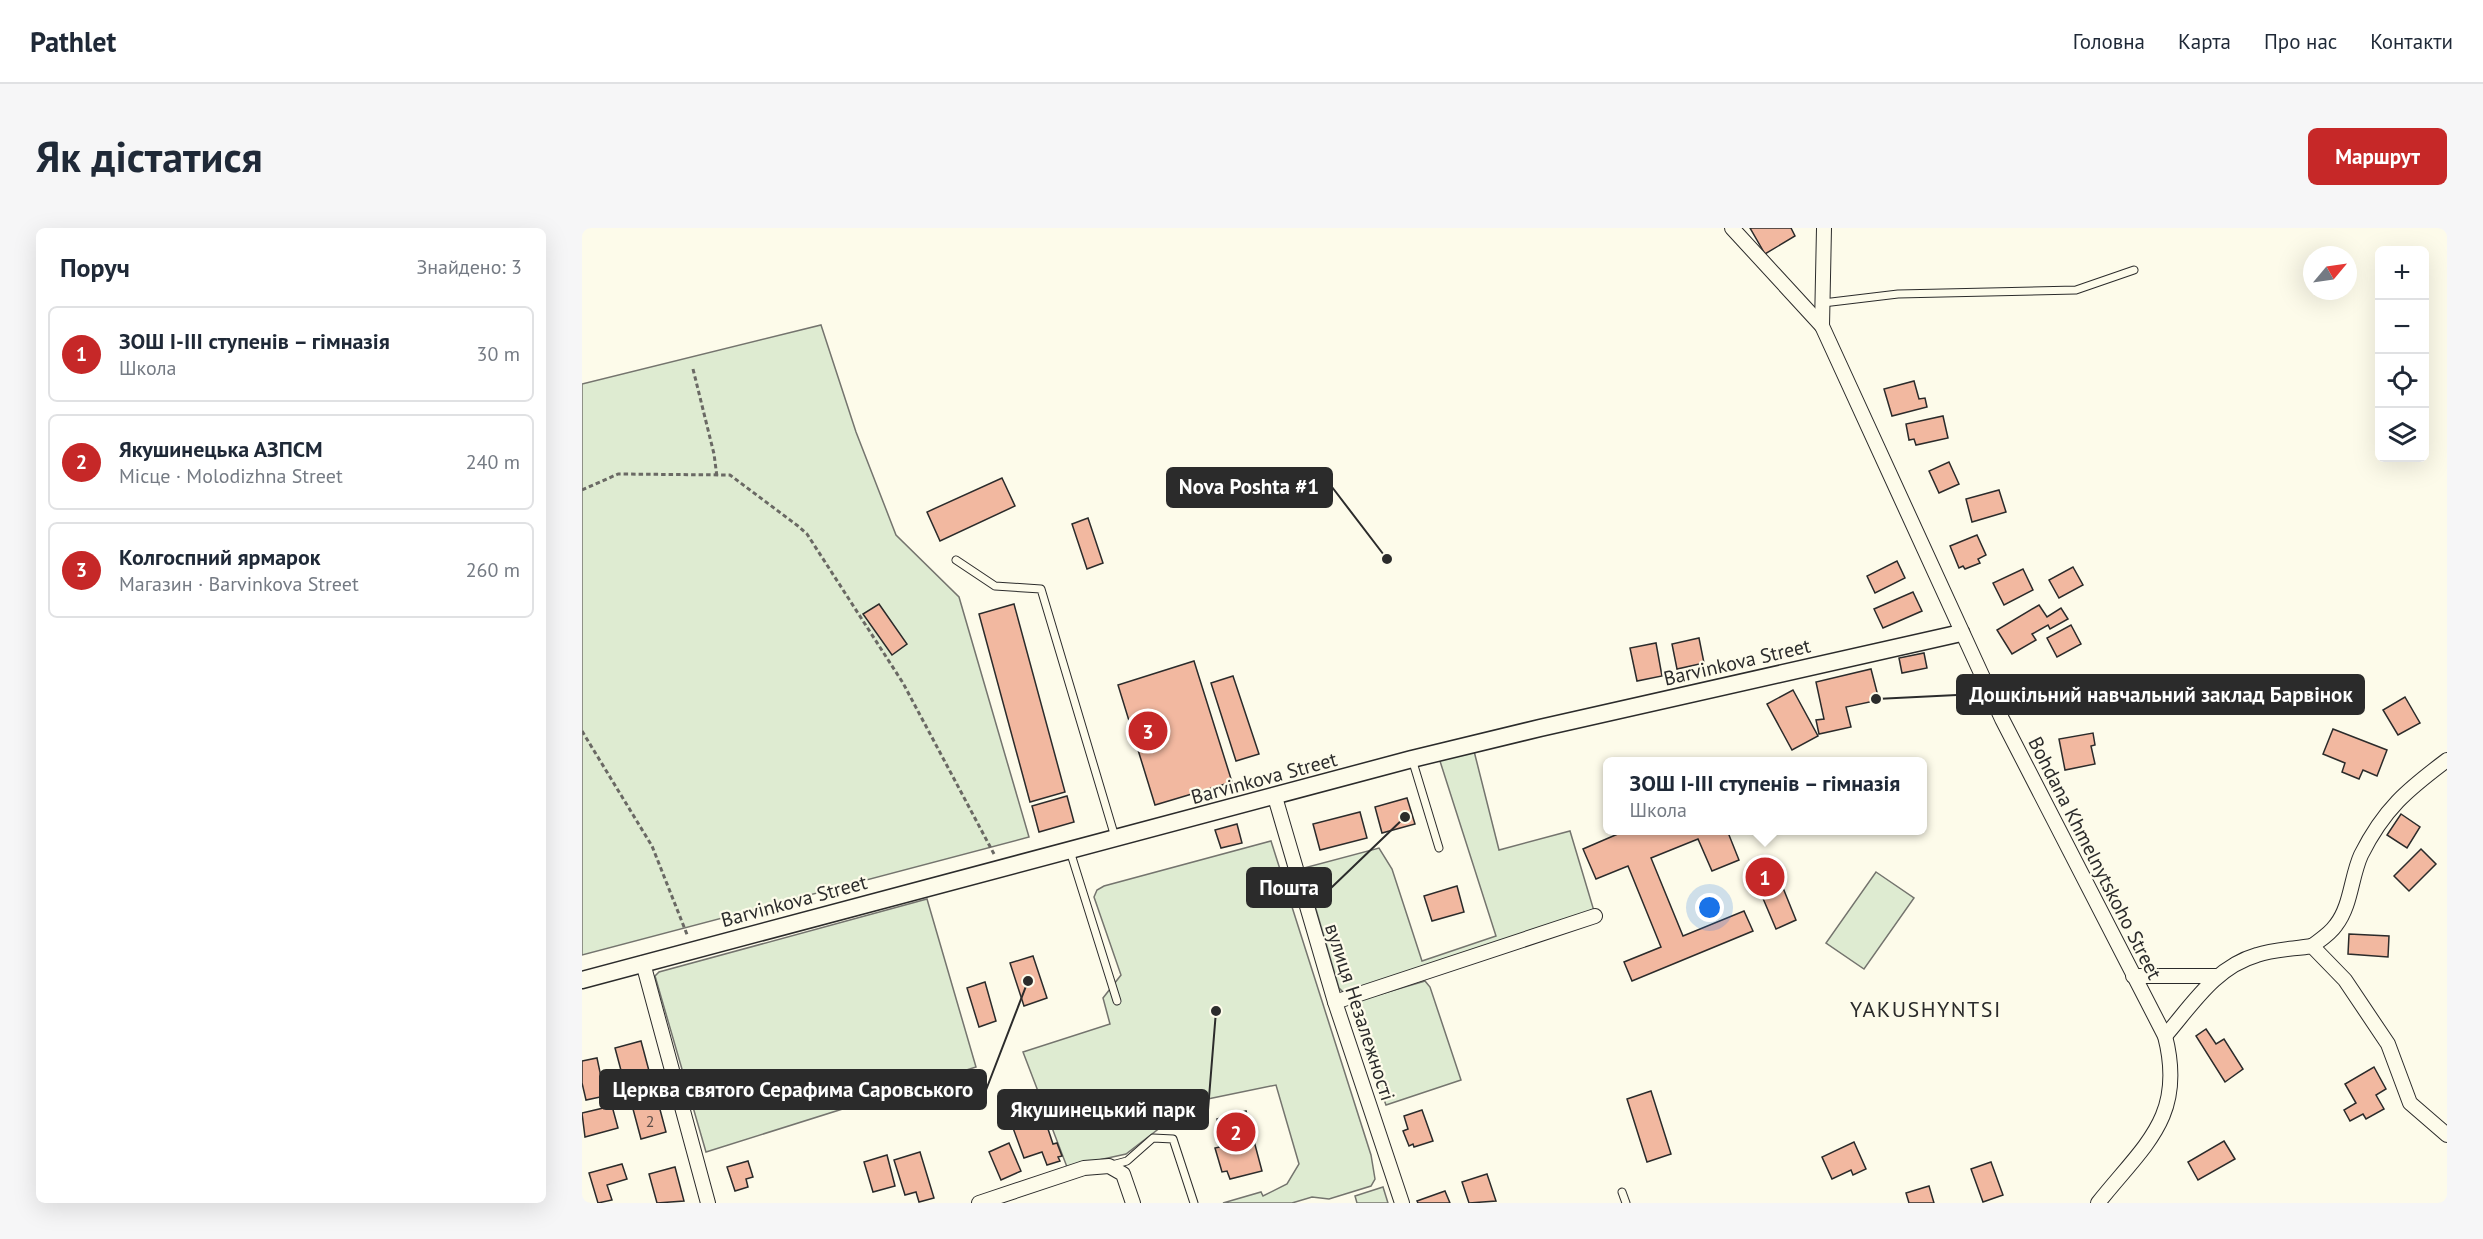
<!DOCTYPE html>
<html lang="uk">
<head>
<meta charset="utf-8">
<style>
	:root { --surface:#fff; --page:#f6f6f7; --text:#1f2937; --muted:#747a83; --line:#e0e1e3; --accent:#c62828 }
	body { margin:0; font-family:"PT Sans",sans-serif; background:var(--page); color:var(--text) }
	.controls { position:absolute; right:18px; top:18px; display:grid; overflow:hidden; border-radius:9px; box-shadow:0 6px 24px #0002 }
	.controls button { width:54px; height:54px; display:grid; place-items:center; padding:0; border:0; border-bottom:2px solid var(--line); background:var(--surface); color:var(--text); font:30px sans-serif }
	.compass { position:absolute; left:1721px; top:18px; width:54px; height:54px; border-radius:50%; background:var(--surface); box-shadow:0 6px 24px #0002; rotate:61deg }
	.you { position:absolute; left:1128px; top:680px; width:21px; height:21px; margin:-15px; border:4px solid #fff; border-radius:50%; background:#1a73e8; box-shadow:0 0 0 9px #1a73e833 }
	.badge { display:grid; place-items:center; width:39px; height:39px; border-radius:50%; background:var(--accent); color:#fff; font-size:20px; font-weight:700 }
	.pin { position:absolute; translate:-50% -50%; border:3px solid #fff; box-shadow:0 2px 6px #0006 }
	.popup { position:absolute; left:1021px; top:529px; width:324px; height:78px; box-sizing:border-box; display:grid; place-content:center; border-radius:9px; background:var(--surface); filter:drop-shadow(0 2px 4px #0005); font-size:20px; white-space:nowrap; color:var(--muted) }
	.popup b { font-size:22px; color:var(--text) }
	.popup::after { content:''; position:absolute; left:50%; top:100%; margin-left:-12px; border:12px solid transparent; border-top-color:var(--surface) }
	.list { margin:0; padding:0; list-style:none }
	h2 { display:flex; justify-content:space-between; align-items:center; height:78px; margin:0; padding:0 24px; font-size:26px }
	h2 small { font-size:20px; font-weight:400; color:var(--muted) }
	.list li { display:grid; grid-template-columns:39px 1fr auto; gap:18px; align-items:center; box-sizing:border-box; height:96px; margin:0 12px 12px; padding:0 12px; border:2px solid var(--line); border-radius:9px }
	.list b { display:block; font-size:22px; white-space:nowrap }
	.list p { margin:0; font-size:20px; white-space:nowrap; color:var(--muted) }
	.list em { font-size:20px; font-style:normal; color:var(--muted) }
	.icon { flex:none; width:33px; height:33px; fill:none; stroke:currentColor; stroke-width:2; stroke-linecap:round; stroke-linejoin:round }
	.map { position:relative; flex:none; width:1865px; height:975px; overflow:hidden; border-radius:9px }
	header { display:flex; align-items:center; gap:36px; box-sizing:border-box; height:84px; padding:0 30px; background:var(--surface); border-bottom:2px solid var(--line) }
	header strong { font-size:28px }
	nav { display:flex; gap:33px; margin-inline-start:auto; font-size:21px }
	.intro { display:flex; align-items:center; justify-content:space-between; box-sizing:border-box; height:144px; padding:0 36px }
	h1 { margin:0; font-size:42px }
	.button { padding:15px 27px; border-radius:9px; background:var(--accent); color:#fff; font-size:21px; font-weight:700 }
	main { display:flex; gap:36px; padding:0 36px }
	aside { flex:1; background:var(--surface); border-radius:9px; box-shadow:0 6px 24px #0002 }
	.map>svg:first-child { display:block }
</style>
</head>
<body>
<header>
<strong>Pathlet</strong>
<nav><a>Головна</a><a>Карта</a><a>Про нас</a><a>Контакти</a></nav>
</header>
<div class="intro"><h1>Як дістатися</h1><a class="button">Маршрут</a></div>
<main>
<aside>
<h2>Поруч<small>Знайдено: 3</small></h2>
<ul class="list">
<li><span class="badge">1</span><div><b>ЗОШ І-ІІІ ступенів – гімназія</b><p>Школа</p></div><em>30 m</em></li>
<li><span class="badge">2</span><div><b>Якушинецька АЗПСМ</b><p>Місце · Molodizhna Street</p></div><em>240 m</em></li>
<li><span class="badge">3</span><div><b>Колгоспний ярмарок</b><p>Магазин · Barvinkova Street</p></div><em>260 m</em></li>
</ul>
</aside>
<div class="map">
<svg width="1865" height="975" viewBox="0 0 1865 975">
	<rect width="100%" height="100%" fill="#fdfbea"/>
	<g fill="#deebd1" stroke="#74746e" stroke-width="1.5">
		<polygon points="239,97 274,204 314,307 377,369 447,609 0,727 0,156"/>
		<polygon points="892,523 917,622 988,603 1012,683 763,766 757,760 722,640 797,620 810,641 840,733 914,708 857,530"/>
		<polygon points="689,613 789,927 793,951 789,958 747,971 730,969 710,975 641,975 679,964 681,968 705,956 717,936 694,857 587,879 577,893 579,899 544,926 485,939 441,824 528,796 521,770 539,747 512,669 515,662 522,658"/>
		<polygon points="1294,644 1332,670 1282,741 1244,715"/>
		<polygon points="345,671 394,839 124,924 73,748 77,744"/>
		<polygon points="843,753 848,759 879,852 804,877 769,780 775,773"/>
		<polygon points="801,959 806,975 775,975 773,968"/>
	</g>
	<g fill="#f2b8a0" stroke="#2b2b2b" stroke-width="1.5">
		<polygon points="1168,0 1209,0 1213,8 1183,26"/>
		<polygon points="1332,153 1337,171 1343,170 1345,179 1310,188 1302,161"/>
		<polygon points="1361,188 1366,210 1334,217 1332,211 1327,212 1324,196"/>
		<polygon points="1367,234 1377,256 1357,265 1347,243"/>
		<polygon points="420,250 433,278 358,313 345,284"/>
		<polygon points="1417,262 1424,284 1390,294 1384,271"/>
		<polygon points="506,290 521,335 505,341 490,296"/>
		<polygon points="1395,307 1404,327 1396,331 1398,335 1383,341 1381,338 1377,340 1368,318"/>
		<polygon points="1315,333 1323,350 1293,365 1285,348"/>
		<polygon points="1491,339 1501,357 1477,370 1467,352"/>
		<polygon points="1441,341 1451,362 1422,377 1411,355"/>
		<polygon points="1331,364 1340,383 1301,400 1292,381"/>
		<polygon points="297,376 325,416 310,427 281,386"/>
		<polygon points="432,376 483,564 448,574 397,386"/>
		<polygon points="1457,377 1465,389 1479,380 1486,391 1468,401 1466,397 1450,406 1454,412 1430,426 1415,402"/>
		<polygon points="1489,397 1499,416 1475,429 1465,410"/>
		<polygon points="1117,410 1122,435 1095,441 1090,416"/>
		<polygon points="1074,415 1080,448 1055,453 1048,420"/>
		<polygon points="1342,425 1345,440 1320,445 1317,430"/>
		<polygon points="612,433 650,554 573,577 536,457"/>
		<polygon points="1289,441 1297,472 1264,479 1269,499 1237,506 1234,492 1242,491 1234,454"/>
		<polygon points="1478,447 1489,467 1479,473 1482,477 1468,485 1454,460"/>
		<polygon points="651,448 677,526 654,533 629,455"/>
		<polygon points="1211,462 1236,508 1210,522 1185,476"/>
		<polygon points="1823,469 1838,495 1816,507 1801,482"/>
		<polygon points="1751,501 1805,522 1795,548 1781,542 1777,551 1760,544 1763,535 1741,526"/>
		<polygon points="1511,505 1513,517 1509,518 1513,536 1483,542 1477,511"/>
		<polygon points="485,568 492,594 457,604 450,578"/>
		<polygon points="825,570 833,596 800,605 793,579"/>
		<polygon points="778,584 785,610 738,622 731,596"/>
		<polygon points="1819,586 1838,599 1825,620 1805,607"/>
		<polygon points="655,596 660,615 639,620 633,602"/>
		<polygon points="1145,602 1157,632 1130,643 1116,611 1069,630 1101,708 1162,683 1171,703 1050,753 1042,734 1079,719 1046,638 1014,651 1001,621 1045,602"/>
		<polygon points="1839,621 1854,636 1827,663 1812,648"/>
		<polygon points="1195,645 1214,692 1194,701 1174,654"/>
		<polygon points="875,658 882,684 850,693 842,668"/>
		<polygon points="1767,706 1807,708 1806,729 1766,726"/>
		<polygon points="451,728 465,770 442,778 428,735"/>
		<polygon points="403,754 414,793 397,799 385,760"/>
		<polygon points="1624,801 1634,816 1642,811 1661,841 1643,854 1614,808"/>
		<polygon points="59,813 70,854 44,861 33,820"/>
		<polygon points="15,830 23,868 4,872 0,855 0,833"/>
		<polygon points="1792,839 1804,861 1794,867 1802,881 1784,891 1781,886 1768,893 1762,882 1774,875 1763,856"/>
		<polygon points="1069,863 1089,926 1065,934 1045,871"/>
		<polygon points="76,874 84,904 59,911 51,881"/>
		<polygon points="30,878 36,900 3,909 0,885"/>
		<polygon points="840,882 851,913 832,919 831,916 827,918 821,903 826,901 822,888"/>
		<polygon points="664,883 680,943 648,951 645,943 640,944 633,920 642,918 635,891"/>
		<polygon points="462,889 471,916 475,915 480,928 476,929 478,933 465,937 460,924 442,930 431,900"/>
		<polygon points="1642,913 1653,931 1616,952 1606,934"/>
		<polygon points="1272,914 1284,941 1271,947 1269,942 1250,951 1240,929"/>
		<polygon points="427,915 439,943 419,952 407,924"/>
		<polygon points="338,924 352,970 337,974 334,964 323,967 312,932"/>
		<polygon points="305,927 313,958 291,964 282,934"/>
		<polygon points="166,933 171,949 164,951 166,959 153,963 145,939"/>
		<polygon points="1409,934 1421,967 1401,974 1389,941"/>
		<polygon points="40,936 45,951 25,957 30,972 16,975 7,945"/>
		<polygon points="93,939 102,973 75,975 67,946"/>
		<polygon points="905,946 914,973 887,975 880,954"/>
		<polygon points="1347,958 1352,975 1327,975 1324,965"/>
		<polygon points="863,963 868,975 836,975 835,973"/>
	</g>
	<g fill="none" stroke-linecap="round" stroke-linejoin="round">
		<g stroke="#2b2b2b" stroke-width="9">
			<g id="service">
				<polyline points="1241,75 1316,66 1494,62 1552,42"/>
				<polyline points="374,332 413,358 459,361 533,609"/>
				<polyline points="830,531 857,620"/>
				<polyline points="488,623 535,773"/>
				<polyline points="530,937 545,933 571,910 591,911 612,975"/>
				<polyline points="1040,964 1044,975"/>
			</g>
		</g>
		<g stroke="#2b2b2b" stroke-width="16">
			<g id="minor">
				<polyline points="1150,0 1240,98"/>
				<path d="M1242 0 1240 98 1420 491 1583 808C1604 889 1562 917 1516 975"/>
				<polyline points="693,569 753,774 820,975"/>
				<path d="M1730 718C1738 712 1748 706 1754 697 1769 678 1769 649 1779 627 1802 581 1825 562 1865 532"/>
				<polyline points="61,735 126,975"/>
				<polyline points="1551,748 1634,748"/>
				<polyline points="753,774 1013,688"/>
				<path d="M1583 808C1610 777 1633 739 1675 727 1692 721 1712 721 1730 718L1763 752 1806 816 1828 875 1865 907"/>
				<polyline points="397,975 502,940 527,938 541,946 551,975"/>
			</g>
		</g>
		<g stroke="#2b2b2b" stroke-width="19">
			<polyline id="tertiary" points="0,752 830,531 958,500 1379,405"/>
		</g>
		<g stroke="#6a6964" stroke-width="3" stroke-dasharray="4.5 3" stroke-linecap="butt">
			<polyline points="111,141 132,226 135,249"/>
			<polyline points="0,262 36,246 148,247 216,298 225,306 321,455 412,626"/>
			<polyline points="0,503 70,618 106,709"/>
		</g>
		<use href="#service" stroke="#fdfbea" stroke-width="7"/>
		<use href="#minor" stroke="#fdfbea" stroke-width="14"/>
		<use href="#tertiary" stroke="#fdfbea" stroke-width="16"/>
	</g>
	<g text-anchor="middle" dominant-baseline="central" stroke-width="4.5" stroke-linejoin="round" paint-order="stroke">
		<g font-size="16" fill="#5d4e48">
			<text x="68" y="893">2</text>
		</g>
		<g font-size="20" fill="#2b2b2b" stroke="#fdfbea">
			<text transform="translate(1155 434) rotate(-13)">Barvinkova Street</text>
			<text transform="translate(682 550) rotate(-15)">Barvinkova Street</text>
			<text transform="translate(1513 630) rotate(63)">Bohdana Khmelnytskoho Street</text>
			<text transform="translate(212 673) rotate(-15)">Barvinkova Street</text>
			<text transform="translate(778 784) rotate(72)">вулиця Незалежності</text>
		</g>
		<g font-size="22" letter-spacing="1.5" fill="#2b2b2b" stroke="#fdfbea">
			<text x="1344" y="781">YAKUSHYNTSI</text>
		</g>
	</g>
	<path fill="none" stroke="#2b2b2b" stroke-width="2" d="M805 331L750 259M1294 471L1375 467M823 589L749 660M446 753L404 862M634 783L626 882"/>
	<g fill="#2b2b2b" stroke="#fdfbea" stroke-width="2">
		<circle cx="805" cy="331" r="6"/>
		<circle cx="1294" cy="471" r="6"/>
		<circle cx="823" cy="589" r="6"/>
		<circle cx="446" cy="753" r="6"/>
		<circle cx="634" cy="783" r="6"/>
	</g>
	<g fill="#2b2b2b" stroke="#2b2b2b" stroke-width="2">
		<rect x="585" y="240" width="165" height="39" rx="6"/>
		<rect x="1375" y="447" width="407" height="39" rx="6"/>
		<rect x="665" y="640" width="84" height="39" rx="6"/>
		<rect x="18" y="842" width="386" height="39" rx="6"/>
		<rect x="416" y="862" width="210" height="39" rx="6"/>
	</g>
	<g font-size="21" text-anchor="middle" font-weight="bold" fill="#fff">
		<text x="667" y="266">Nova Poshta #1</text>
		<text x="1579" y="474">Дошкільний навчальний заклад Барвінок</text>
		<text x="707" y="667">Пошта</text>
		<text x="211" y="869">Церква святого Серафима Саровського</text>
		<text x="521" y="889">Якушинецький парк</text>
	</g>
</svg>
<div class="controls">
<button>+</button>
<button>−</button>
<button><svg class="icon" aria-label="locate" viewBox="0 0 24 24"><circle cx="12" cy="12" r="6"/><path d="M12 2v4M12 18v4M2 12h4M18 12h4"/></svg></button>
<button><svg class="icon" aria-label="layers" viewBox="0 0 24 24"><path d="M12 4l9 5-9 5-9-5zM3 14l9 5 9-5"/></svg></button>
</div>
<svg class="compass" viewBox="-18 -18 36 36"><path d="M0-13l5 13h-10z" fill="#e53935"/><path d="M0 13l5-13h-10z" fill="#747a83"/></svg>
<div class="you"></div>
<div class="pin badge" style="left:1183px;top:649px">1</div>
<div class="popup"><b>ЗОШ І-ІІІ ступенів – гімназія</b>Школа</div>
<div class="pin badge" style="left:654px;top:904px">2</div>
<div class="pin badge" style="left:566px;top:503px">3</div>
</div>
</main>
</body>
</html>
